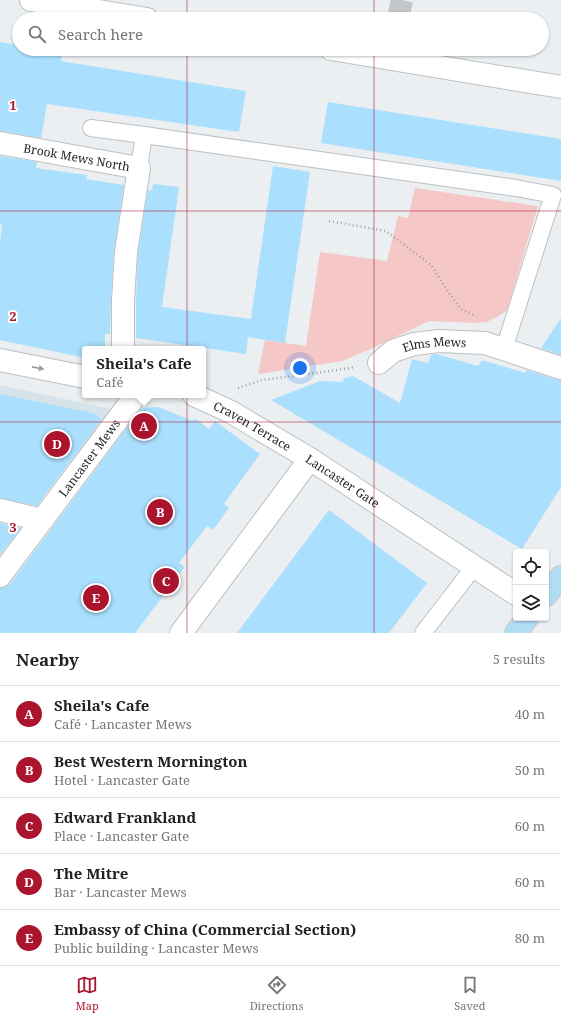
<!DOCTYPE html>
<html lang="en">
<head>
<meta charset="utf-8">
<style>
	:root { --surface:#fff; --page:#f2f2f2; --text:#222; --muted:#767676; --line:#e0e0e0; --accent:#aa142d }
	body { margin:0; font-family:"Noto Serif",serif; background:var(--page); color:var(--text) }
	.controls { position:absolute; right:12px; bottom:12px; display:grid; overflow:hidden; border-radius:4px; box-shadow:0 1px 3px #0004 }
	.controls button { width:36px; height:36px; display:grid; place-items:center; padding:0; border:0; border-bottom:1px solid var(--line); background:var(--surface); color:var(--text); font:20px sans-serif }
	.you { position:absolute; left:300px; top:368px; width:14px; height:14px; margin:-10px; border:3px solid #fff; border-radius:50%; background:#1a73e8; box-shadow:0 0 0 6px #1a73e833 }
	.badge { display:grid; place-items:center; width:26px; height:26px; border-radius:50%; background:var(--accent); color:#fff; font-size:13px; font-weight:700 }
	.pin { position:absolute; translate:-50% -50%; border:2px solid #fff; box-shadow:0 1px 4px #0006 }
	.popup { position:absolute; left:82px; top:346px; width:124px; height:52px; box-sizing:border-box; display:grid; place-content:center; border-radius:4px; background:var(--surface); filter:drop-shadow(0 1px 3px #0005); font-size:13px; white-space:nowrap; color:var(--muted) }
	.popup b { font-size:15px; color:var(--text) }
	.popup::after { content:''; position:absolute; left:50%; top:100%; margin-left:-8px; border:8px solid transparent; border-top-color:var(--surface) }
	.list { margin:0; padding:0; list-style:none }
	h2 { display:flex; justify-content:space-between; align-items:center; height:52px; margin:0; padding:0 16px; font-size:17px }
	h2 small { font-size:13px; font-weight:400; color:var(--muted) }
	.list li { display:grid; grid-template-columns:26px 1fr auto; gap:12px; align-items:center; box-sizing:border-box; height:56px; padding:0 16px; border-top:1px solid var(--line) }
	.list b { display:block; font-size:15px; white-space:nowrap }
	.list p { margin:0; font-size:13px; white-space:nowrap; color:var(--muted) }
	.list em { font-size:13px; font-style:normal; color:var(--muted) }
	.icon { flex:none; width:22px; height:22px; fill:none; stroke:currentColor; stroke-width:2; stroke-linecap:round; stroke-linejoin:round }
	.map { position:relative; flex:none; width:561px; height:633px; overflow:hidden }
	.search { position:absolute; background:var(--surface); box-shadow:0 1px 3px #0004; left:12px; right:12px; top:12px; height:44px; display:flex; align-items:center; gap:10px; box-sizing:border-box; padding:0 14px; border-radius:22px; color:var(--muted); font-size:15px }
	.sheet { height:332px; background:var(--surface) }
	nav { display:flex; justify-content:space-around; align-items:center; box-sizing:border-box; height:56px; border-top:1px solid var(--line); background:var(--surface); font-size:11px; color:var(--muted) }
	nav a { display:grid; justify-items:center; gap:2px }
	nav .on { color:var(--accent) }
	.map>svg:first-child { display:block }
</style>
</head>
<body>
<div class="map">
<svg width="561" height="633" viewBox="0 0 561 633">
	<rect width="100%" height="100%" fill="#ebeff1"/>
	<polygon fill="#d7e3ea" points="0,385 111,409 73,462 0,446"/>
	<polygon fill="#f5c7c6" points="415,188 538,206 507,310 499,316 487,322 476,323 429,321 366,351 342,361 258,374 265,340 306,346 320,252 387,261 398,216 408,218"/>
	<g fill="#aae0fd">
		<polygon points="0,42 19,45 19,49 48,49 63,51 61,61 246,91 239,132 47,104 41,138 0,131"/>
		<polygon points="328,102 561,139 561,181 321,143"/>
		<polygon points="0,156 37,162 36,168 87,175 86,179 124,185 114,251 111,300 110,334 105,334 105,349 85,349 85,358 0,340 0,245 2,224 0,224"/>
		<polygon points="273,166 310,172 285,343 248,337 246,354 136,338 136,301 138,253 148,190 152,190 153,184 179,187 162,307 251,319 249,332"/>
		<polygon points="561,318 561,355 541,348"/>
		<polygon points="436,354 478,366 482,360 525,373 527,370 557,380 561,380 561,487 522,549 271,400 320,381 342,382 345,378 353,376 400,403 412,359 428,363 431,355"/>
		<polygon points="0,394 93,413 102,419 37,506 0,498"/>
		<polygon points="153,407 158,407 191,420 196,419 209,429 215,421 260,454 224,504 229,508 213,530 207,526 179,563 185,567 135,633 0,633 0,588 5,587 10,584 140,410 143,408"/>
		<polygon points="329,510 427,583 389,633 237,633"/>
		<polygon points="0,523 21,528 0,555"/>
	</g>
	<g fill="none" stroke-linecap="round" stroke-linejoin="round">
		<polyline stroke="#c3c6c8" stroke-width="22" stroke-dasharray="22 11" stroke-linecap="butt" points="398,19 402,0"/>
		<g stroke="#bcc0c2" stroke-width="18">
			<g id="service">
				<polyline points="91,128 144,135"/>
				<polyline points="139,168 144,135 516,188 553,195 504,349"/>
				<polyline points="423,633 474,567"/>
			</g>
		</g>
		<g stroke="#bcc0c2" stroke-width="24">
			<g id="minor">
				<path id="s1" d="M0 143 139 168 126 252 123 301V349"/>
				<polyline points="0,360 85,377"/>
				<path id="s2" d="M379 363 393 351 414 344 439 341 485 343 561 368"/>
				<path id="s3" d="M194 395 231 412 310 459 516 594"/>
				<polyline points="0,510 42,520"/>
				<path id="s4" d="M0 576 136 395"/>
				<polyline points="181,633 310,459"/>
			</g>
		</g>
		<g stroke="#bcc0c2" stroke-width="24">
			<g id="tertiary">
				<polyline points="31,0 147,19"/>
				<polyline points="331,49 561,87"/>
			</g>
		</g>
		<g stroke="#cacacb" stroke-width="24">
			<g id="primary">
				<polyline points="546,595 561,577"/>
				<polyline points="516,633 527,618"/>
			</g>
		</g>
		<g stroke="#9da1a2" stroke-width="2.5" stroke-dasharray="1 3" stroke-linecap="butt">
			<polyline points="329,221 386,231 431,265 449,293 461,309 476,316"/>
			<polyline points="238,388 262,380 331,371 355,367"/>
		</g>
		<use href="#service" stroke="#fff" stroke-width="16"/>
		<use href="#minor" stroke="#fff" stroke-width="22"/>
		<use href="#tertiary" stroke="#fff" stroke-width="22"/>
		<use href="#primary" stroke="#b0dcf4" stroke-width="22"/>
	</g>
	<defs><path id="oneway-solid" d="M-6-.8H1V-3.2L6.5 0L1 3.2V.8H-6Z"/></defs>
	<use fill="#9c9c9d" href="#oneway-solid" transform="translate(38 368) rotate(11)"/>
	<path fill="none" stroke="#aa142d" stroke-width="1" stroke-opacity="0.55" d="M187 0V19M374 0V19M187 49V633M374 49V633M0 211H561M0 422H561"/>
	<g text-anchor="middle" dominant-baseline="central" stroke-width="4" stroke-linejoin="round" paint-order="stroke">
		<g font-size="12" fill="#222425" stroke="#fff">
			<text stroke="none"><textPath href="#s1" startOffset="78">Brook Mews North</textPath></text>
			<text stroke="none"><textPath href="#s2" startOffset="61">Elms Mews</textPath></text>
			<text stroke="none"><textPath href="#s3" startOffset="66">Craven Terrace</textPath></text>
			<text stroke="none"><textPath href="#s4" startOffset="148">Lancaster Mews</textPath></text>
			<text stroke="none"><textPath href="#s3" startOffset="172">Lancaster Gate</textPath></text>
		</g>
	</g>
	<g font-size="13" text-anchor="middle" font-weight="bold" fill="#aa142d" stroke="#fff" stroke-width="4" stroke-linejoin="round" paint-order="stroke">
		<text x="13" y="110">1</text>
		<text x="13" y="321">2</text>
		<text x="13" y="532">3</text>
	</g>
</svg>
<div class="controls">
<button><svg class="icon" aria-label="locate" viewBox="0 0 24 24"><circle cx="12" cy="12" r="6"/><path d="M12 2v4M12 18v4M2 12h4M18 12h4"/></svg></button>
<button><svg class="icon" aria-label="layers" viewBox="0 0 24 24"><path d="M12 4l9 5-9 5-9-5zM3 14l9 5 9-5"/></svg></button>
</div>
<div class="you"></div>
<div class="pin badge" style="left:144px;top:426px">A</div>
<div class="popup"><b>Sheila's Cafe</b>Café</div>
<div class="pin badge" style="left:160px;top:512px">B</div>
<div class="pin badge" style="left:166px;top:581px">C</div>
<div class="pin badge" style="left:57px;top:444px">D</div>
<div class="pin badge" style="left:96px;top:598px">E</div>
<div class="search"><svg class="icon" aria-label="search" viewBox="0 0 24 24"><circle cx="10" cy="10" r="6"/><path d="M15 15l6 6"/></svg>Search here</div>
</div>
<section class="sheet">
<h2>Nearby<small>5 results</small></h2>
<ul class="list">
<li><span class="badge">A</span><div><b>Sheila's Cafe</b><p>Café · Lancaster Mews</p></div><em>40 m</em></li>
<li><span class="badge">B</span><div><b>Best Western Mornington</b><p>Hotel · Lancaster Gate</p></div><em>50 m</em></li>
<li><span class="badge">C</span><div><b>Edward Frankland</b><p>Place · Lancaster Gate</p></div><em>60 m</em></li>
<li><span class="badge">D</span><div><b>The Mitre</b><p>Bar · Lancaster Mews</p></div><em>60 m</em></li>
<li><span class="badge">E</span><div><b>Embassy of China (Commercial Section)</b><p>Public building · Lancaster Mews</p></div><em>80 m</em></li>
</ul>
</section>
<nav>
<a class="on"><svg class="icon" aria-label="map" viewBox="0 0 24 24"><path d="M3 6l6-2 6 2 6-2v14l-6 2-6-2-6 2zM9 4v14M15 6v14"/></svg>Map</a>
<a><svg class="icon" aria-label="directions" viewBox="0 0 24 24"><path d="M12 3l9 9-9 9-9-9zM9 14v-3h6M13 9l2 2-2 2"/></svg>Directions</a>
<a><svg class="icon" aria-label="saved" viewBox="0 0 24 24"><path d="M7 4h10v16l-5-4-5 4z"/></svg>Saved</a>
</nav>
</body>
</html>
